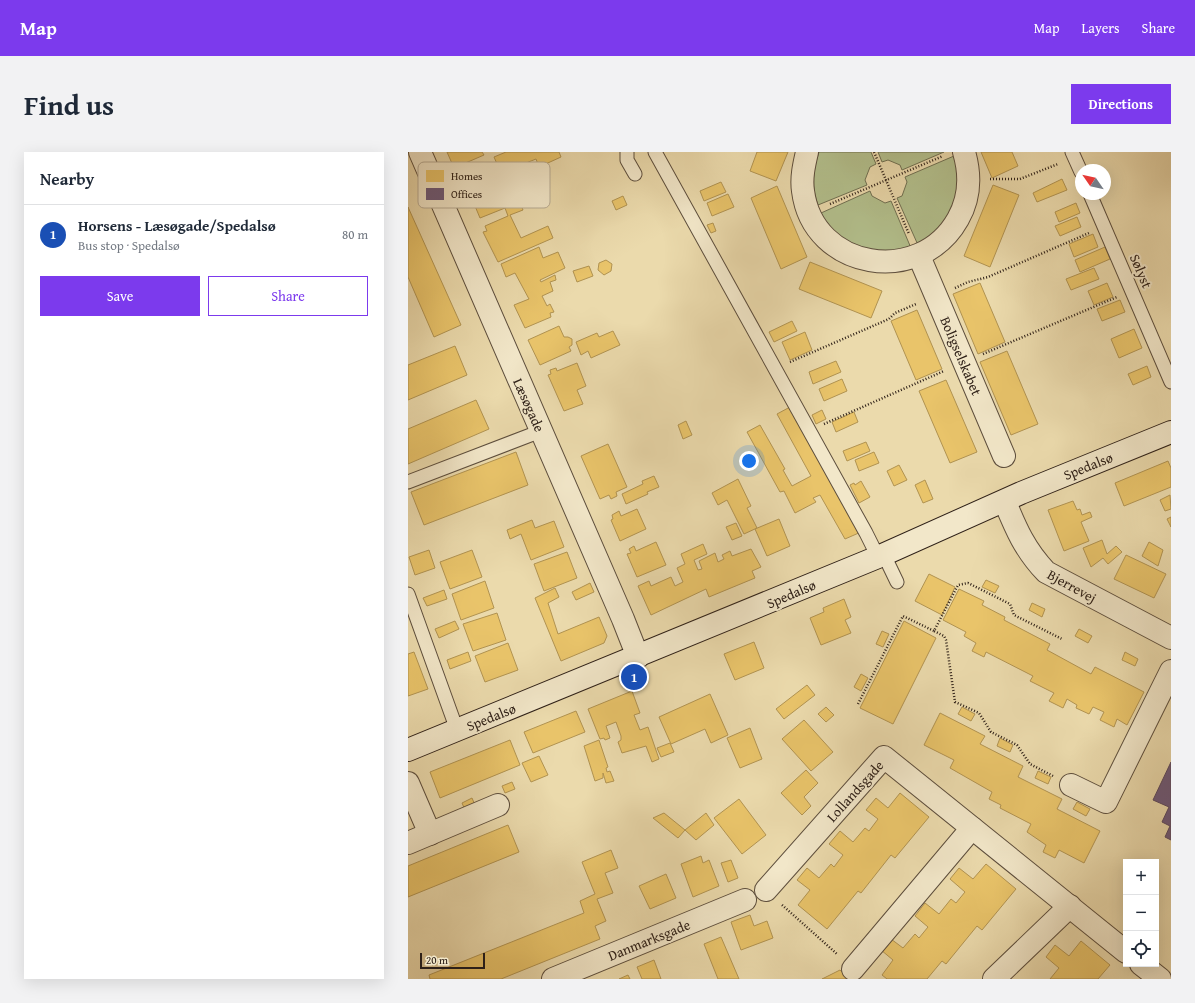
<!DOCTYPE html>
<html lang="en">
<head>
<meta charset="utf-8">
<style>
	:root { --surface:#fff; --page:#f2f2f3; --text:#1f2937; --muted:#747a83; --line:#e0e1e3; --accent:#7c3aed }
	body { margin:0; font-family:"Gentium Book Plus",serif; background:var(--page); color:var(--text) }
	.controls { position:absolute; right:12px; bottom:12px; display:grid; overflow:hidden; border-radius:0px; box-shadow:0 4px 16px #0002 }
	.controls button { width:36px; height:36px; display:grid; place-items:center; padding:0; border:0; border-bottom:1px solid var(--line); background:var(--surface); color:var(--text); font:20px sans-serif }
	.compass { position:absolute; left:667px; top:12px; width:36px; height:36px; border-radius:50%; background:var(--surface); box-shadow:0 4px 16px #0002; rotate:304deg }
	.scale { position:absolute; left:12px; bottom:10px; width:65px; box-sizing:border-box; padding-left:4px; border:2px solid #2e2018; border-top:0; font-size:11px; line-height:14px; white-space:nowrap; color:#2e2018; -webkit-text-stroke:3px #f2e7c9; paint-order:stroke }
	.you { position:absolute; left:341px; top:309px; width:14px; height:14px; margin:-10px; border:3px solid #fff; border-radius:50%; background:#1a73e8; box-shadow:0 0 0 6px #1a73e833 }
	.badge { display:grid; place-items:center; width:26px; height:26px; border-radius:50%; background:var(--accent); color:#fff; font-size:13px; font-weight:700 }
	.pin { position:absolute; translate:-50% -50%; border:2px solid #fff; box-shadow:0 1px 4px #0006 }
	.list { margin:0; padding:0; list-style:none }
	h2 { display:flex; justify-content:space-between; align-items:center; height:52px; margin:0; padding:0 16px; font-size:17px }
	h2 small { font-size:13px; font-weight:400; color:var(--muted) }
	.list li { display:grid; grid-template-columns:26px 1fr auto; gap:12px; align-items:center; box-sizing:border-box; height:60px; padding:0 16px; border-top:1px solid var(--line) }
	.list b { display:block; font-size:15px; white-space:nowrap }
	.list p { margin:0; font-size:13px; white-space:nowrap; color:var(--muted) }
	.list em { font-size:13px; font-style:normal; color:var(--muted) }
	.actions { display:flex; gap:8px; padding:12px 16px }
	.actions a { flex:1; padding:9px 0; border:1px solid var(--accent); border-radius:0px; text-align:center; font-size:14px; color:var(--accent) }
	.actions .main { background:var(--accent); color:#fff }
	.icon { flex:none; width:22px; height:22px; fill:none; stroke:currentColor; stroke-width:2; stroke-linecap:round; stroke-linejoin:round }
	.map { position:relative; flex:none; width:763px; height:827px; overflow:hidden; border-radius:0px }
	header { display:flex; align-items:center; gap:24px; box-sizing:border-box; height:56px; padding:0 20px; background:var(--accent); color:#fff }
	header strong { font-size:19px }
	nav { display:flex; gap:22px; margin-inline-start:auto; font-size:14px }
	.intro { display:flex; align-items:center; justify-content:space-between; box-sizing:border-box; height:96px; padding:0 24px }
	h1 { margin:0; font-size:28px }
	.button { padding:10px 18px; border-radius:0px; background:var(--accent); color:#fff; font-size:14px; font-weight:700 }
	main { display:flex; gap:24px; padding:0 24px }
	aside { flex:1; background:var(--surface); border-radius:0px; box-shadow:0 4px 16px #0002 }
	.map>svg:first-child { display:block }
</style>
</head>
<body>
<header>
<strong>Map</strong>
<nav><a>Map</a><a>Layers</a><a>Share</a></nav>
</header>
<div class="intro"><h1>Find us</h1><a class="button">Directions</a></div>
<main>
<aside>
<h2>Nearby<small></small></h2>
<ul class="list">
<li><span class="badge" style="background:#1a4fb4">1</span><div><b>Horsens - Læsøgade/Spedalsø</b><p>Bus stop · Spedalsø</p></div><em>80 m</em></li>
</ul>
<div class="actions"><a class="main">Save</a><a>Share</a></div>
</aside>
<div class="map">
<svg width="763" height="827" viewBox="0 0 763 827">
	<rect width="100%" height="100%" fill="#ebdaac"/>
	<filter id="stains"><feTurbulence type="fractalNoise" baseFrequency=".005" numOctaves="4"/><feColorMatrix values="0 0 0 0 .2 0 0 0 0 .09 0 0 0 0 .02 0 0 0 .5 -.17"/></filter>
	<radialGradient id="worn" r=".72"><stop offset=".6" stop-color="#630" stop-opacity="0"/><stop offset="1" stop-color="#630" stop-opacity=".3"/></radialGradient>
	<g fill="#b3c08d" stroke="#707052">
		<path d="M411 0H463L468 12 462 15 457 28 459 33 410 53C403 35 405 18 411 0Z"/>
		<polygon points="470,0 536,0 494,18 492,13 480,8 474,10"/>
		<polygon points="546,4 552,16 552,39 540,69 510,93 489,46 494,44 499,30 497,25"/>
		<polygon points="462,39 464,44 477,51 483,49 503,96 469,102 436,89 417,70 413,61"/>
	</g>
	<g fill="#e9c46a" stroke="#b19351">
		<polygon points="39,0 74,0 76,3 46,16"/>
		<polygon points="98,0 151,0 153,5 131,15 128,7 93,21 86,5"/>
		<polygon points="349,0 380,0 368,29 342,19"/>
		<polygon points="573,0 604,0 610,14 584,26"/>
		<polygon points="654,27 659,38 629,50 625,41"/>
		<polygon points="78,28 79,33 87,29 98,54 111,48 115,58 102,63 113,86 140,74 145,86 90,110 75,80 79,79 77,74 100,64 97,56 72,66 67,54 62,52 60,48 63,46 60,40 69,37 68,33"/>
		<polygon points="313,30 318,40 296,49 292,39"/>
		<polygon points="585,33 611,43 582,115 556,104"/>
		<polygon points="369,34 399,105 373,117 343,46"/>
		<polygon points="320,42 326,55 304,64 299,51"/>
		<polygon points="215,44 219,53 208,58 204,49"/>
		<polygon points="668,51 672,61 651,70 647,60"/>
		<polygon points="0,55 53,173 26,185 0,125"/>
		<polygon points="669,65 673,75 652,84 647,74"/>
		<polygon points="305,71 308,79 303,81 299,73"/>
		<polygon points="685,82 690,95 666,105 661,92"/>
		<polygon points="131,95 135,106 150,100 157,116 132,128 133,130 147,123 148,128 142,130 145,139 134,144 139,154 142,152 146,160 142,161 143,165 117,176 106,153 121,147 107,121 98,125 93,112"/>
		<polygon points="697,95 702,107 672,120 667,108"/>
		<polygon points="198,108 204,112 203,119 196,123 190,118 191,111"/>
		<polygon points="402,110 474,139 463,166 391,137"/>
		<polygon points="181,114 185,124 169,130 165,119"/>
		<polygon points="686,116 691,127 663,138 658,127"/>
		<polygon points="572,131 597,190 570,202 545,142"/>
		<polygon points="699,131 705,145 686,153 680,139"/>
		<polygon points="712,148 717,160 694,169 689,157"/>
		<polygon points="509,158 534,217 508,228 483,169"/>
		<polygon points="384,169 389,179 366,190 361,180"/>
		<polygon points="151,174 156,185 160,185 164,187 164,193 161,195 163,199 132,213 120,188"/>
		<polygon points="726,177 734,196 711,206 703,187"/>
		<polygon points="205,179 212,193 183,206 180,199 173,203 168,190 189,181 191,185"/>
		<polygon points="397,180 404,198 382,208 374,190"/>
		<polygon points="47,194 59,223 0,248 0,213"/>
		<polygon points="599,199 630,272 603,283 572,210"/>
		<polygon points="428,209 433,220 405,232 401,220"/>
		<polygon points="169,211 178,234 169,238 175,252 156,259 140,223 143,222 142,218 148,216 149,219"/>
		<polygon points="739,214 743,225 725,233 720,222"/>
		<polygon points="434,227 439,239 416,249 411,237"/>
		<polygon points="538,228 569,300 542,311 511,239"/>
		<polygon points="68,248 81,277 0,312 0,277"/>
		<polygon points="382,255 453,380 437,387 412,343 405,346 408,350 387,361 376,339 372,340 339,280 352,273 377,317 375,318 384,334 403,324 369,262"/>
		<polygon points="414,258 418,267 408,272 404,263"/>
		<polygon points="446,260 450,270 428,280 424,270"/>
		<polygon points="278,269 284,283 275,287 270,273"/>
		<polygon points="458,290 462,299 439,309 435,299"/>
		<polygon points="200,292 219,335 208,340 209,344 203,347 201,343 192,347 173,304"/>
		<polygon points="108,300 120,333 16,373 3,340"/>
		<polygon points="466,300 471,311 451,319 447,308"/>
		<polygon points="760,309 763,316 763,335 716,354 707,331"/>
		<polygon points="491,313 499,328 486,334 479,319"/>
		<polygon points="246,324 251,335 239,340 240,342 218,352 214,342 235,332 234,329"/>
		<polygon points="330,327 343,354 339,356 349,376 336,382 319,348 310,353 304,341"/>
		<polygon points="517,328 525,347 515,351 507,333"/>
		<polygon points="453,329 462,345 451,351 442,333 446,331 447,333"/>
		<polygon points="762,343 763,357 757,359 752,348"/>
		<polygon points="665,349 669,358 672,357 674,363 682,360 684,365 673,370 681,389 656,399 640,358"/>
		<polygon points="229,357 238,377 212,389 203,368 205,367 204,363 211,359 213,364"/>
		<polygon points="763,365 763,375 759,367"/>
		<polygon points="371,367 382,394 359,404 347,377"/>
		<polygon points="124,368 127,376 146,369 156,395 123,408 113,382 102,387 99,378"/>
		<polygon points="328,371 334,384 324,388 318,375"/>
		<polygon points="694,388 699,402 708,394 714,400 700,412 695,406 683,415 675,396"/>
		<polygon points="248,390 258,413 229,425 219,402 223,401 221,397 226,394 228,399"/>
		<polygon points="741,390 755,398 750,414 734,404"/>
		<polygon points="295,392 299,402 286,408 290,418 294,417 291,409 307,401 310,410 316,407 314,403 322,399 324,404 343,397 353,415 344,419 347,426 301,445 298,437 243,463 230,434 241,429 243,434 263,425 267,434 275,430 269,416 277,412 273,402"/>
		<polygon points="21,398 27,416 7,423 1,405"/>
		<polygon points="64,398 74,425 42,437 32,410"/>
		<polygon points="159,400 169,426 136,439 126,412"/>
		<polygon points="718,403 758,422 746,446 706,427"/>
		<polygon points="521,422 547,435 534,463 507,449"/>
		<polygon points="578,428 591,434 587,441 574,435"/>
		<polygon points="77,429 86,456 53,468 44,442"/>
		<polygon points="182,431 186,440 168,448 164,440"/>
		<polygon points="147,436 151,445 140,451 150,482 191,465 199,484 196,491 153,509 127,446"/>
		<polygon points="551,437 576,449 574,453 597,465 596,468 642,492 639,498 683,522 687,515 736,540 719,573 709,567 706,575 692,568 696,560 685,555 681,562 668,556 669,553 659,547 655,556 641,549 646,541 622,529 625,524 578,500 576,505 564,499 568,491 556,484 558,480 535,468"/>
		<polygon points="36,438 39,447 19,454 15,446"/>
		<polygon points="436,447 443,465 437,468 443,481 413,493 402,466 416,460 415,456"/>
		<polygon points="624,451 637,457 634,465 621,458"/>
		<polygon points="89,461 98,488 65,499 55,472"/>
		<polygon points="47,469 51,477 31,486 27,477"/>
		<polygon points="496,469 528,486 485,572 452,556"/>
		<polygon points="671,477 684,484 680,491 667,484"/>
		<polygon points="474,479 481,482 475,495 468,492"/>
		<polygon points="346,490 356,516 327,528 316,502"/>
		<polygon points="100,491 110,518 77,530 67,504"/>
		<polygon points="6,500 20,537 0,544 0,502"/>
		<polygon points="60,500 63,509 42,517 39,508"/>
		<polygon points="717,500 730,507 727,514 714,508"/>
		<polygon points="453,522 460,526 453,539 446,535"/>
		<polygon points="399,533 407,543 376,567 368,557"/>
		<polygon points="224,539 232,561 226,563 232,578 240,575 251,607 244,610 238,594 214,601 210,590 213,588 213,584 208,570 198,574 202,586 197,588 196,586 192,587 180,557"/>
		<polygon points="302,542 320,583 303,591 297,577 263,592 251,565"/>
		<polygon points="418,555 426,563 418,570 410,562"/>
		<polygon points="554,555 567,562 563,569 550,562"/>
		<polygon points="168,559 177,580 125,601 116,580"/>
		<polygon points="532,561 577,584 572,592 615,614 610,625 654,647 649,657 692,679 676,711 651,698 647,706 635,700 638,693 619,680 623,672 592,656 593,653 581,647 584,640 542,616 546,608 516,593"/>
		<polygon points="396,568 425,600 403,619 374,587"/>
		<polygon points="342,576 354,607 332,616 319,586"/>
		<polygon points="592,586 605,593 602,600 589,594"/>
		<polygon points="102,588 112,613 32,646 22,620"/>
		<polygon points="191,588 200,615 198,616 199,620 202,619 206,629 198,631 195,621 195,626 187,629 176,594"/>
		<polygon points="262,591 266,600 253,605 249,596"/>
		<polygon points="131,604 140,623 123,630 114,611"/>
		<polygon points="398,618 410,631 396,645 403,654 394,663 373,641"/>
		<polygon points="630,619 643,625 640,632 627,626"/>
		<polygon points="104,630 107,637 97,641 94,634"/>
		<polygon points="492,641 521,665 487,706 483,703 453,741 450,739 419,777 390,753 402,738 389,728 399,716 411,726 423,712 426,715 435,703 421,692 432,679 445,690 457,676 461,679 470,667 458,658 468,646 480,656"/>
		<polygon points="64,646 67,653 57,658 54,651"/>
		<polygon points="331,647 358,683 334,702 306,666"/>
		<polygon points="669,650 682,657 678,664 665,657"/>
		<polygon points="256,661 277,678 270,686 245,666"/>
		<polygon points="298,661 306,673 288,688 277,678"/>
		<polygon points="100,673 111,700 0,745 0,714"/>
		<polygon points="203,698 210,716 197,721 205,741 189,747 198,769 187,774 192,787 93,827 22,827 21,823 176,761 172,749 187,742 174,710"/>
		<polygon points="293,704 295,711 301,708 311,734 285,745 273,712"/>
		<polygon points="323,708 330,726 320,730 313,711"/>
		<polygon points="578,712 608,737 574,778 569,774 538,812 534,809 519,827 479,827 474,823 485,808 473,798 483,787 495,796 507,782 511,786 520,775 507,764 517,751 531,762 543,747 548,751 557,740 542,727 551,716 565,727"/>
		<polygon points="258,722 268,746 242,757 231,734"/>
		<polygon points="342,763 346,774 359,769 365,786 333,798 323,770"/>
		<polygon points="313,785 331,827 310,827 296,792"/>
		<polygon points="673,789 702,813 690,827 642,827 651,816 638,805 647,793 661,804"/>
		<polygon points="246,808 253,827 234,827 229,815"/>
		<polygon points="432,818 441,827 414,827"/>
		<polygon points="220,823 222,827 211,827"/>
	</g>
	<polygon fill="#6d597a" stroke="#5a485d" points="763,610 763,688 757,685 762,674 754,670 761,655 745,648"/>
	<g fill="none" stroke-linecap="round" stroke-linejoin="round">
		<g stroke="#5d4e3d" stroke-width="15">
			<g id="lane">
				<polyline points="219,0 219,8 227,22"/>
				<polyline points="247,0 458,381 470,405"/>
				<polyline points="664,0 673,20"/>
				<polyline points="682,42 763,230"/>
				<polyline points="0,330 133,279"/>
				<polyline points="476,403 489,430"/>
				<polyline points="0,442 49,578"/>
			</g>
		</g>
		<g stroke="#5d4e3d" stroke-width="24">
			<g id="street">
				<polyline points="12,0 215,467 230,505"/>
				<path d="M399 0C396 13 393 26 395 39 405 118 512 135 550 67 562 46 563 24 556 0"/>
				<polyline points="511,104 596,304"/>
				<path d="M597 350C608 377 617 398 638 420L763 486"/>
				<polyline points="0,631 22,682"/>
				<polyline points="663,633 698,650 763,519"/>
				<polyline points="0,691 90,653"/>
				<polyline points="358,738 476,605 718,800"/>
				<polyline points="733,812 752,827"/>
				<polyline points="445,817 564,676"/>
				<polyline points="145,827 337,748"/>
				<polyline points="586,827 662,754"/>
			</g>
		</g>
		<g stroke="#2e2018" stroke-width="24">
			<polyline id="secondary" points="0,598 470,405 613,341 763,280"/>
		</g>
		<g stroke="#2e2018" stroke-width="2.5" stroke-dasharray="1 2" stroke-linecap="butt">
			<polyline points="466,0 501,82"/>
			<polyline points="582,27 612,27 650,12"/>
			<polyline points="422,52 535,4"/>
			<polyline points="547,136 560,130 580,125 681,81"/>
			<polyline points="575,202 709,145"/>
			<polyline points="382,210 481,167 487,161 508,152"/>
			<polyline points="416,272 536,219"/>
			<polyline points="450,552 495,464 526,479"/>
			<polyline points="645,624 622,612 609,593 583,580 571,561 547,550 538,488 536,484 526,479 550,433 560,431 602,452 606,463 654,487"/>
			<polyline points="374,753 429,802"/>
		</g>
		<use href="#lane" stroke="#f2e7c9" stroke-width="13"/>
		<use href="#street" stroke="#f2e7c9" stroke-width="22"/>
		<use href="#secondary" stroke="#f2e7c9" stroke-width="22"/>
	</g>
	<g text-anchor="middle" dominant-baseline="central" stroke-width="4" stroke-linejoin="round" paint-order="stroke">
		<g font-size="14" fill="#2e2018" stroke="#f2e7c9">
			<text transform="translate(733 119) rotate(67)">Sølyst</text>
			<text transform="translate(553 204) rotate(67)">Boligselskabet</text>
			<text transform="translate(121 253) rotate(66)">Læsøgade</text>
			<text transform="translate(680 314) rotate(-22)">Spedalsø</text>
			<text transform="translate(664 434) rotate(29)">Bjerrevej</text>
			<text transform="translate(383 442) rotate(-23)">Spedalsø</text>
			<text transform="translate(83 565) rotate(-22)">Spedalsø</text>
			<text transform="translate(447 639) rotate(-48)">Lollandsgade</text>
			<text transform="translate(241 788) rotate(-22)">Danmarksgade</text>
		</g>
	</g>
	<rect x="10" y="10" width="132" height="46" rx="6" fill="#f2e7c9" stroke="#b7ab94" stroke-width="1"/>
	<rect x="18" y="18" width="18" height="12" fill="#e9c46a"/>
	<rect x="18" y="36" width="18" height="12" fill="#6d597a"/>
	<g font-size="11" fill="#2e2018">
		<text x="43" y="28">Homes</text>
		<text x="43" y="46">Offices</text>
	</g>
	<rect width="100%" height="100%" filter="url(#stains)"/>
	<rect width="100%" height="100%" fill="url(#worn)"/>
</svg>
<div class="controls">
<button>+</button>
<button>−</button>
<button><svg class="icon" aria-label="locate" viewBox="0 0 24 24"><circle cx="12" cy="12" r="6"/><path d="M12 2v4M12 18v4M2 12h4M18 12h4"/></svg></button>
</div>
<svg class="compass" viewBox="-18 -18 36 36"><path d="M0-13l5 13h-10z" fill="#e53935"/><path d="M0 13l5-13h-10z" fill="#747a83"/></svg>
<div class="scale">20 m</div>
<div class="you"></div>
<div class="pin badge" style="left:226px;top:525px;background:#1a4fb4">1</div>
</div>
</main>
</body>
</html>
